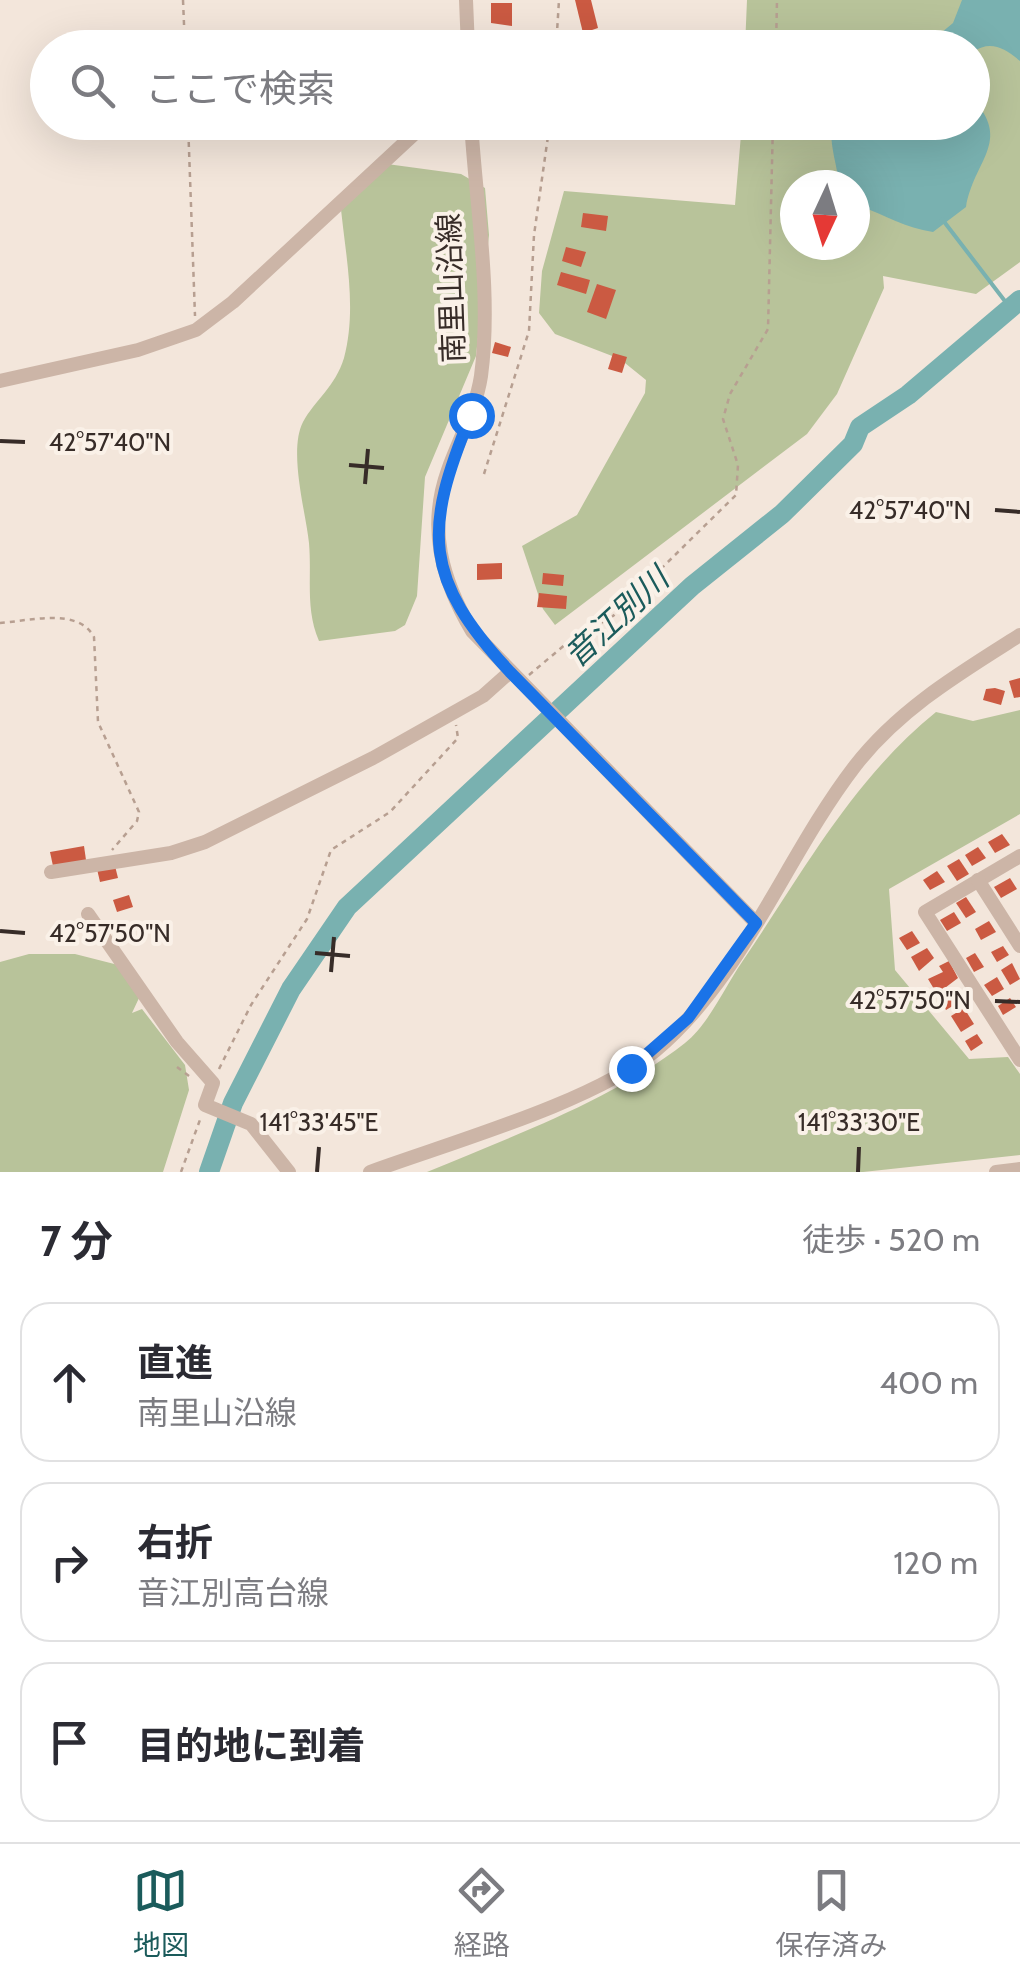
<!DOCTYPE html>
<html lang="ja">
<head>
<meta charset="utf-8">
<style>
	:root { --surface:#fff; --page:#f7f7f7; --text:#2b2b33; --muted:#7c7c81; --line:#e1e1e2; --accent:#1b5b5b }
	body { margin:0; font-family:Cabin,"Noto Sans JP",sans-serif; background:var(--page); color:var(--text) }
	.compass { position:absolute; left:780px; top:170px; width:90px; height:90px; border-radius:50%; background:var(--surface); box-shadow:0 10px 40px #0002; rotate:184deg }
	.stop { position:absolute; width:30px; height:30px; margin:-22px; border:8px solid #1a73e8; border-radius:50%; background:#fff }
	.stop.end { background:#1a73e8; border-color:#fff; box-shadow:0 2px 10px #0008 }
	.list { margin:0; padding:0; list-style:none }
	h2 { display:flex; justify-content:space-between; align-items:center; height:130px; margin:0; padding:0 40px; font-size:42px }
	h2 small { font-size:32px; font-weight:400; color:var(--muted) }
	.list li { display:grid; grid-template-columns:65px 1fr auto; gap:30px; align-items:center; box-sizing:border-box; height:160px; margin:0 20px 20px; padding:0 20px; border:2px solid var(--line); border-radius:30px }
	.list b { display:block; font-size:38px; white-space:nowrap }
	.list p { margin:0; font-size:32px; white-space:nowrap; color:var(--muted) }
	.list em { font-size:32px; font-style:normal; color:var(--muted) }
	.icon { flex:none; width:55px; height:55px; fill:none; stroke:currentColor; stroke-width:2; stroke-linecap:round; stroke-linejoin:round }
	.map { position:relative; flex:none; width:1020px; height:1172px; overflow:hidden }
	.search { position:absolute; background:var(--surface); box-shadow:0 10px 40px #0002; left:30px; right:30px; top:30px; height:110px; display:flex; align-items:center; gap:25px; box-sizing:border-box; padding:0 35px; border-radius:55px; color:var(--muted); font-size:38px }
	.sheet { height:670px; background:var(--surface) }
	nav { display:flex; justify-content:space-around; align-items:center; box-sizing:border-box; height:140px; border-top:2px solid var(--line); background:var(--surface); font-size:28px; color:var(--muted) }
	nav a { display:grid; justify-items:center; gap:5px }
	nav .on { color:var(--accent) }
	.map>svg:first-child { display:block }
</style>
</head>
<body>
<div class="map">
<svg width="1020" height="1172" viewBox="0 0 1020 1172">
	<rect width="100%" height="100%" fill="#f3e6db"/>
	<g fill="#b8c39a" fill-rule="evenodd">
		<path d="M747 0H1020V262L976 294 883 276 884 288 837 394 807 434 555 625 543 609 522 546 577 515 645 393 646 380 620 359 555 334 539 313 542 271 564 191 735 205 742 123 972 122V48L745 47ZM795 185H855V245H795Z"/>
		<path d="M387 164 461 174 485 188 489 235 476 356 425 477 417 596 405 625 395 631 319 641C305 608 312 578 309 543 306 513 288 451 303 422 315 400 335 387 344 358 358 306 344 249 340 198Z"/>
		<path d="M1020 710V814L889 889 895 970 969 1059 1008 1057 1020 1074V1155L863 1172H427C512 1136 611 1101 685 1043 708 1025 725 987 742 962 802 874 852 780 936 712L973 721Z"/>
		<polygon points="29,954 75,954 130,968 139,998 132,1013 142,1009 185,1065 189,1090 163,1172 0,1172 0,962"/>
	</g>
	<g fill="#79b1b0">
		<path d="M962 0H1020V61C1005 48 990 40 973 52L972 48 924 47 953 23Z"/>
		<path d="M973 99C1012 142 974 160 966 207L933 232C905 228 886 215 859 206L855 185H839C837 162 829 146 832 123L972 122Z"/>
	</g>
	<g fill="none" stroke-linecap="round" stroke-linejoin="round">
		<g stroke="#79b1b0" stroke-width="4">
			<polyline points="942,219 1011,309"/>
			<polyline points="1018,302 1020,302"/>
		</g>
		<polyline stroke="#79b1b0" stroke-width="20" points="209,1172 233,1103 291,989 347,907 692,586 782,514 853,444 860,427 908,395 1020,300"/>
	</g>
	<g fill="#cb5a42">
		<polygon points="575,0 591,0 598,28 583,33"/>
		<polygon points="491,3 512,3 512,26 491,23"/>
		<polygon points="583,213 608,216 606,231 581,227"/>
		<polygon points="566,247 586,252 581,267 562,261"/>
		<polygon points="561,272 590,280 586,294 557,285"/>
		<polygon points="597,284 616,290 606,319 587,312"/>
		<polygon points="495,342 511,347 508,357 492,353"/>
		<polygon points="613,353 627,357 622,373 608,369"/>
		<polygon points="502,563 502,579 477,580 477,564"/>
		<polygon points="543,573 564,575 563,586 542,584"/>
		<polygon points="539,593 567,596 566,609 537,607"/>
		<polygon points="1020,678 1020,697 1014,698 1009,681"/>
		<polygon points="995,688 1005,691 1001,705 983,700 986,689"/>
		<polygon points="1002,834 1010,845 995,853 988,842"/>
		<polygon points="84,846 86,860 53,866 50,852"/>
		<polygon points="978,847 986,858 972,866 965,855"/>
		<polygon points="959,859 969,874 957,881 947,866"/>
		<polygon points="115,866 118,878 100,882 97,869"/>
		<polygon points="937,871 945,882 930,890 923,880"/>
		<polygon points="1010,878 1017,889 1001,898 994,887"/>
		<polygon points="129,895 133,907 117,912 113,900"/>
		<polygon points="966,897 976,912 966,918 956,903"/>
		<polygon points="954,912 961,923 947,931 940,920"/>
		<polygon points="989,921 996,932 981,940 975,929"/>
		<polygon points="912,931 920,943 907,950 899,938"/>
		<polygon points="1003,946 1009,955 997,962 991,952"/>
		<polygon points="927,948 934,958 919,971 911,957"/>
		<polygon points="975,953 984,967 974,972 966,958"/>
		<polygon points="949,961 958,978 937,994 928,979 943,972 939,966"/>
		<polygon points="1012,963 1020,979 1010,985 1001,970"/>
		<polygon points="997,977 1004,989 992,996 984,985"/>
		<polygon points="959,990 964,999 946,1010 941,1001"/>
		<polygon points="1010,998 1016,1007 1003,1015 998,1006"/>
		<polygon points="964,1008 974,1024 961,1032 951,1016"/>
		<polygon points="977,1034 983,1043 971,1051 965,1041"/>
	</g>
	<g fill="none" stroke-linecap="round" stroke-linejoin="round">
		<g stroke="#b79f91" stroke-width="2.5" stroke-dasharray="5 5" stroke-linecap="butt">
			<polyline points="183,0 185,48"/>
			<polyline points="556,48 559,0"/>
			<polyline points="776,48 777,0"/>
			<polyline points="188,122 195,316"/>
			<polyline points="484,474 529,331 534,235 550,122"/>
			<path d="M0 623C29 621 78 607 94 637L98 722 139 812 137 821 112 850"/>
			<polyline points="529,675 567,643 613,616 736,495 738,465 723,419 730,394 768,329 773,122"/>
			<polyline points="177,1067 189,1076"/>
			<polyline points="219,1069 251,1005 307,919 331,850 390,812 458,738 456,725"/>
			<polyline points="181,1172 201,1117"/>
		</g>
		<g stroke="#ccb5a7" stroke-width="14">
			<polyline points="466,0 468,48"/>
			<path d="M471 122C476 205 492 294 481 376 476 409 459 439 448 470 427 528 442 580 472 631L756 923"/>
			<polyline points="0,381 138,350 196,330 233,302 427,122"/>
			<polyline points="1020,856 925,912 1020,1060"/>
			<polyline points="51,872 171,853 205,842 373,758 483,696 510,672"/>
			<polyline points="978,880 1020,946"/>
			<polyline points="88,914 177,1042 213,1083 205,1105 251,1124 289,1172"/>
			<path d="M370 1172C449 1143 594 1102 655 1051 744 976 785 857 855 766 899 709 960 673 1020 635"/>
			<polyline points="996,1172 1020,1169"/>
		</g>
	</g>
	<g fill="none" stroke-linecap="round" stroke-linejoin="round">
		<path stroke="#1a73e8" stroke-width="12" d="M471 415C423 531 423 578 510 672L756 923 688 1018 631 1068"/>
	</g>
	<path fill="none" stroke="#372c28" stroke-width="4" d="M0 441 25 442M349 465 384 468M365 484 368 449M995 510 1020 512M0 931 25 933M315 953 350 956M331 972 334 937M995 1001 1020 1002M317 1172 319 1147M858 1172 859 1147"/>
	<g text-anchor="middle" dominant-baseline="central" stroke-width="8" stroke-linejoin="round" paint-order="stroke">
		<g font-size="30" fill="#372c28" stroke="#faf1e8">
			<text transform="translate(451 288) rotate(-92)">南里山沿線</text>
		</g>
		<g font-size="32" font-style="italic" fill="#1b5b5b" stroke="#faf1e8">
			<text transform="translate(616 617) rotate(-43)">音江別川</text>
		</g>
	</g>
	<g font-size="25" text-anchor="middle" fill="#372c28" stroke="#faf1e8" stroke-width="8" stroke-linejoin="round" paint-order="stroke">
		<text x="110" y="451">42°57'40"N</text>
		<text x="910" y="519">42°57'40"N</text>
		<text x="110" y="942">42°57'50"N</text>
		<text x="910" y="1009">42°57'50"N</text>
		<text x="319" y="1131">141°33'45"E</text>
		<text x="859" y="1131">141°33'30"E</text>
	</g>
</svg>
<svg class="compass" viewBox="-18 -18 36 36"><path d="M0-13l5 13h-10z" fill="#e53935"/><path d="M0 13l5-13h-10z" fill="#7c7c81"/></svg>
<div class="stop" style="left:471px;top:415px"></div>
<div class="stop end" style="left:631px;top:1068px"></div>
<div class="search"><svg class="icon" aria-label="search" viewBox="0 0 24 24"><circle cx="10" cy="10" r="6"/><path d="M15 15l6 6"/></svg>ここで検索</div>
</div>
<section class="sheet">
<h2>7 分<small>徒歩 · 520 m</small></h2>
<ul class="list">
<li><svg class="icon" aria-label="ahead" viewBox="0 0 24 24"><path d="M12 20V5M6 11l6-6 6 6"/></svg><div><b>直進</b><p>南里山沿線</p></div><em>400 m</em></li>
<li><svg class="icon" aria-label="right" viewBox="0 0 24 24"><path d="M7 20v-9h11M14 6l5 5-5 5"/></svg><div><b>右折</b><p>音江別高台線</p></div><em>120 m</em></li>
<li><svg class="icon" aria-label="arrive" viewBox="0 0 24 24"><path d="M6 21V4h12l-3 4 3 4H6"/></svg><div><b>目的地に到着</b></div></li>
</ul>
</section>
<nav>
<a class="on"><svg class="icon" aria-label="map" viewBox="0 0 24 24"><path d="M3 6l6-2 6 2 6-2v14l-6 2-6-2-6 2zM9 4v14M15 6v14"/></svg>地図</a>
<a><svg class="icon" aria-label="directions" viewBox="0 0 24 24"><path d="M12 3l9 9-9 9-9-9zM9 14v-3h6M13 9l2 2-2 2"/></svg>経路</a>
<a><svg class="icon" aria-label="saved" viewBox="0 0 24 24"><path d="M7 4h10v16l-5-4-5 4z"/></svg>保存済み</a>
</nav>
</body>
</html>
